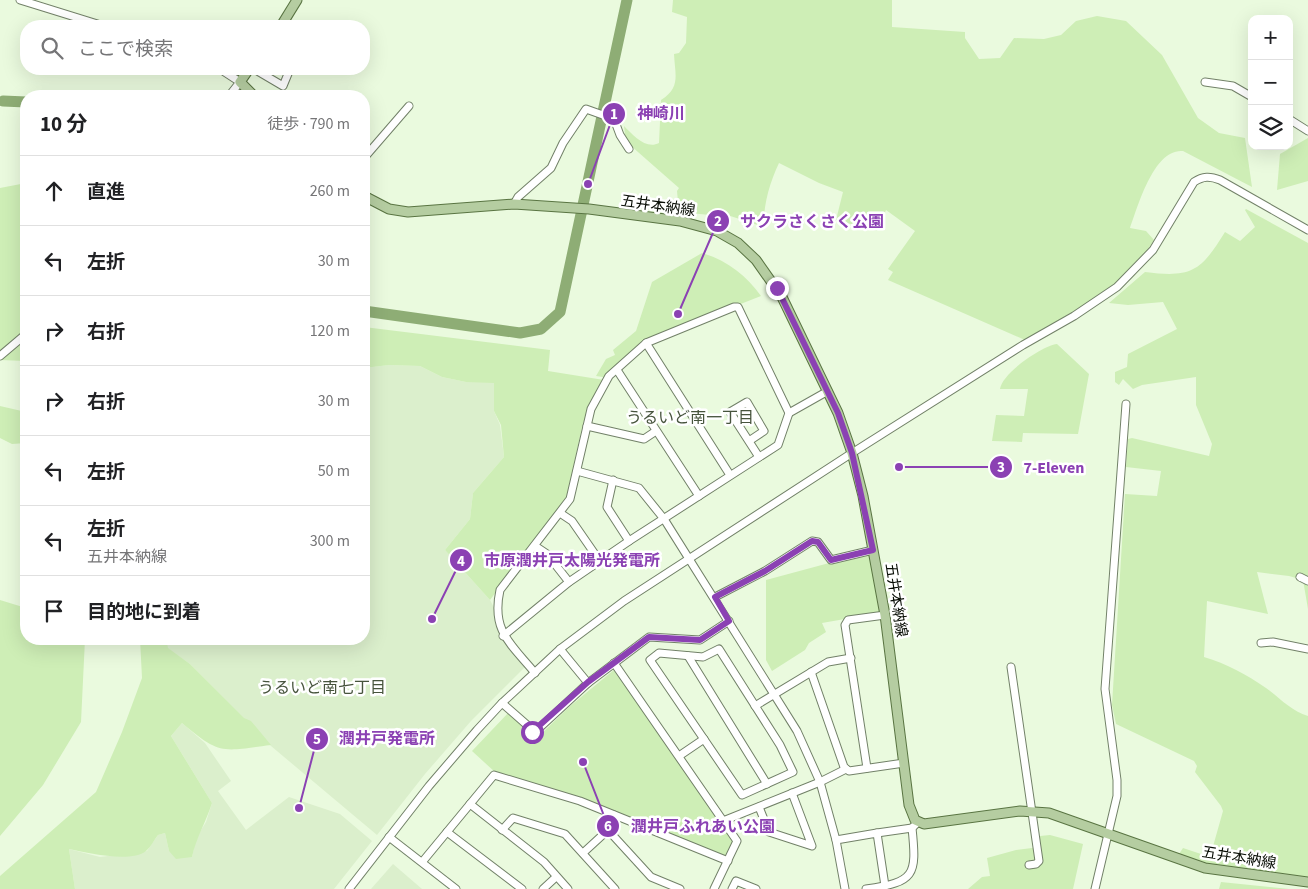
<!DOCTYPE html>
<html lang="ja">
<head>
<meta charset="utf-8">
<style>
	:root { --surface:#fff; --page:#f6f6f6; --text:#202124; --muted:#757577; --line:#e0e0e0 }
	body { margin:0; font-family:"Source Sans 3","Noto Sans JP",sans-serif; background:var(--page); color:var(--text) }
	.controls { position:absolute; right:15px; top:15px; display:grid; overflow:hidden; border-radius:10px; box-shadow:0 5px 20px #0002 }
	.controls button { width:45px; height:45px; display:grid; place-items:center; padding:0; border:0; border-bottom:1px solid var(--line); background:var(--surface); color:var(--text); font:25px sans-serif }
	.stop { position:absolute; width:15px; height:15px; margin:-11px; border:4px solid #8b41b3; border-radius:50%; background:#fff }
	.stop.end { background:#8b41b3; border-color:#fff; box-shadow:0 1px 5px #0008 }
	.list { margin:0; padding:0; list-style:none }
	h2 { display:flex; justify-content:space-between; align-items:center; height:65px; margin:0; padding:0 20px; font-size:21px }
	h2 small { font-size:16px; font-weight:400; color:var(--muted) }
	.list li { display:grid; grid-template-columns:32px 1fr auto; gap:15px; align-items:center; box-sizing:border-box; height:70px; padding:0 20px; border-top:1px solid var(--line) }
	.list b { display:block; font-size:19px; white-space:nowrap }
	.list p { margin:0; font-size:16px; white-space:nowrap; color:var(--muted) }
	.list em { font-size:16px; font-style:normal; color:var(--muted) }
	.icon { flex:none; width:28px; height:28px; fill:none; stroke:currentColor; stroke-width:2; stroke-linecap:round; stroke-linejoin:round }
	.map { position:relative; flex:none; width:1308px; height:889px; overflow:hidden }
	.search { position:absolute; background:var(--surface); box-shadow:0 5px 20px #0002; left:20px; top:20px; width:350px; height:55px; display:flex; align-items:center; gap:12px; box-sizing:border-box; padding:0 18px; border-radius:20px; color:var(--muted); font-size:19px }
	.panel { position:absolute; background:var(--surface); box-shadow:0 5px 20px #0002; left:20px; top:90px; width:350px; height:555px; border-radius:20px }
	.map>svg:first-child { display:block }
</style>
</head>
<body>
<div class="map">
<svg width="1308" height="889" viewBox="0 0 1308 889">
	<rect width="100%" height="100%" fill="#eafade"/>
	<g fill="#dbefcc">
		<polygon points="389,365 420,366 442,377 466,382 494,382 494,411 500,425 504,457 473,493 470,519 445,550 490,600 525,667 471,721 425,774 377,835 271,746 190,664 167,648 166,639 364,639 364,368"/>
		<polygon points="182,723 205,743 231,781 218,791 246,830 289,797 340,814 372,841 334,889 75,889 69,849 100,857 147,851 158,835 165,833 169,851 192,857 196,838 206,822 212,803 171,736"/>
		<polygon points="393,864 422,889 371,889"/>
	</g>
	<g fill="#ceeeb6">
		<path d="M673 0H892V27L965 32V38L979 59 1000 58 1014 38 1044 39 1061 35 1076 21 1097 16 1126 21 1162 55 1198 118 1219 133 1245 138 1252 187 1183 151C1154 148 1138 206 1130 228L1146 231 1154 240C1125 286 1073 316 1025 340L888 280 893 272 888 269 915 231 886 210 877 231 836 220 843 192 819 183 779 163C770 182 763 205 764 227L715 211 710 212V215L679 212 677 191 679 188 630 145 625 135 624 126C633 135 646 150 659 143L661 100C681 87 675 75 674 54L679 53 686 43 687 17 672 12Z"/>
		<polygon points="1308,138 1308,181 1277,190 1280,154"/>
		<polygon points="26,183 26,361 0,360 0,188"/>
		<path d="M1246 209 1308 243V609L1303 580 1289 576 1257 572 1268 614 1207 601 1204 657C1227 664 1246 674 1266 688 1280 698 1291 711 1308 716V877L1207 863 1179 854 1183 848 1210 857 1223 811 1221 806 1195 772 1197 766 1194 761 1116 724 1112 705 1125 494 1157 496 1161 471 1126 467 1128 439 1132 438 1209 456 1212 444 1196 405V377L1142 385 1133 389 1123 379 1119 385 1115 382V372L1127 367 1128 354 1177 329 1163 302 1128 305 1109 303 1145 272C1192 278 1201 271 1225 232L1240 241 1255 227 1245 210Z"/>
		<path d="M702 253C726 260 746 275 761 296L659 336 609 378 596 376 606 359 615 355 613 350 636 331 652 282Z"/>
		<polygon points="364,327 550,350 548,371 604,380 583,423 566,499 490,600 445,550 470,519 473,493 504,457 501,425 494,411 494,383 466,382 442,377 420,366 389,365 364,368"/>
		<path d="M1057 344 1089 374 1078 434 1023 433 1022 442 992 441 996 415 1024 416 1028 389H1000C1002 373 1042 346 1057 344Z"/>
		<polygon points="0,406 26,412 26,443 12,444 0,438"/>
		<polygon points="870,552 882,611 879,613 822,623 826,632 809,643 805,650 772,671 766,660 766,580"/>
		<polygon points="0,600 26,608 26,639 85,639 81,722 43,785 0,836"/>
		<path d="M140 639H166L168 648 190 664 244 718 251 721 271 745C222 751 221 756 182 723L171 736 212 803C206 822 196 838 192 857L176 859 169 851 165 833 158 835C154 840 151 847 146 851 131 863 87 853 69 849L75 889H0V876L96 792 122 732 142 678Z"/>
		<polygon points="615,669 737,841 729,858 496,773 472,751 510,711 537,738 569,707"/>
		<polygon points="1050,835 1083,844 1073,889 968,889 982,877 990,876 987,858 1016,850 1040,847 1040,836"/>
		<polygon points="1221,882 1289,889 1219,889"/>
	</g>
	<g fill="none" stroke-linecap="round" stroke-linejoin="round">
		<polyline stroke="#8ead75" stroke-width="2" points="0,101 3,101"/>
		<g stroke="#8ead75" stroke-width="11">
			<polyline points="3,101 26,102"/>
			<polyline points="364,311 520,333 541,329 560,312 627,0"/>
		</g>
		<g stroke="#728168" stroke-width="9">
			<g id="minor">
				<polyline points="20,0 104,26"/>
				<polyline points="220,69 240,82 229,96"/>
				<polyline points="254,69 283,86 290,69"/>
				<polyline points="1205,82 1233,86 1252,97"/>
				<polyline points="1289,119 1308,131"/>
				<polyline points="364,158 409,106"/>
				<polyline points="514,204 518,197 551,168 563,143 586,109 614,119 620,135 629,149"/>
				<polyline points="646,343 730,475"/>
				<polyline points="0,356 26,334"/>
				<polyline points="617,370 699,496"/>
				<polyline points="789,413 828,391"/>
				<polyline points="587,426 644,439 656,431"/>
				<polyline points="749,441 764,431 747,402 730,412 759,457"/>
				<polyline points="577,471 639,488 664,519 797,731 820,782 836,840 845,889"/>
				<polyline points="560,513 572,521 599,560"/>
				<polyline points="535,546 547,554 569,582"/>
				<polyline points="1300,577 1308,581"/>
				<polyline points="715,597 765,571 812,541 818,542 831,560 873,550"/>
				<polyline points="503,636 569,582 629,541 607,507 613,480"/>
				<polyline points="1261,643 1273,642 1308,649"/>
				<polyline points="560,649 588,683"/>
				<polygon points="719,649 780,745 793,772 742,795 650,660 659,653 703,657"/>
				<polyline points="688,656 767,784"/>
				<polyline points="614,663 737,841 714,889"/>
				<polyline points="1011,667 1039,861 1036,864 1029,865"/>
				<polyline points="811,672 844,767 849,771 904,763"/>
				<path d="M535 673C511 644 491 631 500 590L570 499 591 409 609 376 646 343 734 307H738L789 413 778 445 629 541"/>
				<polyline points="502,703 535,732 588,683 649,637 700,640 729,621"/>
				<polyline points="755,706 828,662 851,658"/>
				<polyline points="679,756 704,739"/>
				<polyline points="867,768 845,625 848,620 885,615"/>
				<polyline points="470,804 544,862 568,889"/>
				<polyline points="759,807 769,832 812,846 792,793"/>
				<polyline points="723,821 820,782 846,769"/>
				<polyline points="502,830 513,818 565,834 615,889"/>
				<polyline points="608,830 651,877 680,889"/>
				<polyline points="447,832 522,889"/>
				<polyline points="877,833 912,828"/>
				<polyline points="389,837 456,889"/>
				<polyline points="836,840 877,833 885,886"/>
				<polyline points="583,853 608,830 614,815"/>
				<polyline points="423,861 494,775 580,801 728,861"/>
				<path d="M349 889 429 786 477 730 502 703 560 649 624 601 852 453 1023 345 1074 316 1117 287 1153 250 1194 182C1203 176 1210 176 1220 180L1308 230"/>
				<polyline points="543,889 556,877"/>
				<polyline points="732,889 736,881 756,889"/>
				<path d="M866 889C915 882 917 876 912 828L918 822"/>
				<polyline points="1095,889 1117,796 1117,780 1105,689 1126,404"/>
			</g>
		</g>
		<g stroke="#597442" stroke-width="11">
			<g id="major">
				<polyline points="281,26 297,0"/>
				<polyline points="249,69 240,82 254,96"/>
				<polyline points="364,196 389,209 408,212 514,204 589,209 680,221 717,231 738,243 756,260 782,297 838,413 852,453 863,496 885,615 909,805 915,820 924,824 1020,811 1049,813 1205,868 1308,882"/>
			</g>
		</g>
		<use href="#minor" stroke="#fff" stroke-width="7"/>
		<use href="#major" stroke="#b5cda1" stroke-width="9"/>
	</g>
	<g fill="none" stroke-linecap="round" stroke-linejoin="round">
		<polyline stroke="#8b41b3" stroke-width="6" points="532,732 588,682 649,637 700,640 729,621 715,597 765,571 812,541 818,542 831,560 873,550 852,453 838,413 777,288"/>
	</g>
	<g text-anchor="middle" dominant-baseline="central" stroke-width="5" stroke-linejoin="round" paint-order="stroke">
		<g font-size="15" fill="#090e06" stroke="#fff">
			<text transform="translate(658 206) rotate(8)">五井本納線</text>
			<text transform="translate(896 600) rotate(81)">五井本納線</text>
			<text transform="translate(1239 858) rotate(9)">五井本納線</text>
		</g>
		<g font-size="16" fill="#47543d" stroke="#fff">
			<text x="690" y="418">うるいど南一丁目</text>
			<text x="322" y="688">うるいど南七丁目</text>
		</g>
	</g>
	<path fill="none" stroke="#8b41b3" stroke-width="2" d="M588 184L614 114M678 314L718 221M899 467L1001 467M432 619L461 560M299 808L317 739M583 762L608 826"/>
	<g fill="#8b41b3" stroke="#fff" stroke-width="2">
		<circle cx="588" cy="184" r="5"/>
		<circle cx="678" cy="314" r="5"/>
		<circle cx="899" cy="467" r="5"/>
		<circle cx="432" cy="619" r="5"/>
		<circle cx="299" cy="808" r="5"/>
		<circle cx="583" cy="762" r="5"/>
		<circle cx="614" cy="114" r="12"/>
		<circle cx="718" cy="221" r="12"/>
		<circle cx="1001" cy="467" r="12"/>
		<circle cx="461" cy="560" r="12"/>
		<circle cx="317" cy="739" r="12"/>
		<circle cx="608" cy="826" r="12"/>
	</g>
	<g font-size="15" text-anchor="middle" font-weight="bold" fill="#fff">
		<text x="614" y="119">1</text>
		<text x="718" y="226">2</text>
		<text x="1001" y="472">3</text>
		<text x="461" y="566">4</text>
		<text x="317" y="744">5</text>
		<text x="608" y="831">6</text>
	</g>
	<g font-size="16" text-anchor="middle" font-weight="bold" fill="#8b41b3" stroke="#fff" stroke-width="5" stroke-linejoin="round" paint-order="stroke">
		<text x="661" y="119">神崎川</text>
		<text x="812" y="227">サクラさくさく公園</text>
		<text x="1054" y="473">7-Eleven</text>
		<text x="572" y="566">市原潤井戸太陽光発電所</text>
		<text x="387" y="744">潤井戸発電所</text>
		<text x="703" y="832">潤井戸ふれあい公園</text>
	</g>
</svg>
<div class="controls">
<button>+</button>
<button>−</button>
<button><svg class="icon" aria-label="layers" viewBox="0 0 24 24"><path d="M12 4l9 5-9 5-9-5zM3 14l9 5 9-5"/></svg></button>
</div>
<div class="stop" style="left:532px;top:732px"></div>
<div class="stop end" style="left:777px;top:288px"></div>
<div class="search"><svg class="icon" aria-label="search" viewBox="0 0 24 24"><circle cx="10" cy="10" r="6"/><path d="M15 15l6 6"/></svg>ここで検索</div>
<section class="panel">
<h2>10 分<small>徒歩 · 790 m</small></h2>
<ul class="list">
<li><svg class="icon" aria-label="ahead" viewBox="0 0 24 24"><path d="M12 20V5M6 11l6-6 6 6"/></svg><div><b>直進</b></div><em>260 m</em></li>
<li><svg class="icon" aria-label="left" viewBox="0 0 24 24"><path d="M17 20v-9H6M10 6l-5 5 5 5"/></svg><div><b>左折</b></div><em>30 m</em></li>
<li><svg class="icon" aria-label="right" viewBox="0 0 24 24"><path d="M7 20v-9h11M14 6l5 5-5 5"/></svg><div><b>右折</b></div><em>120 m</em></li>
<li><svg class="icon" aria-label="right" viewBox="0 0 24 24"><path d="M7 20v-9h11M14 6l5 5-5 5"/></svg><div><b>右折</b></div><em>30 m</em></li>
<li><svg class="icon" aria-label="left" viewBox="0 0 24 24"><path d="M17 20v-9H6M10 6l-5 5 5 5"/></svg><div><b>左折</b></div><em>50 m</em></li>
<li><svg class="icon" aria-label="left" viewBox="0 0 24 24"><path d="M17 20v-9H6M10 6l-5 5 5 5"/></svg><div><b>左折</b><p>五井本納線</p></div><em>300 m</em></li>
<li><svg class="icon" aria-label="arrive" viewBox="0 0 24 24"><path d="M6 21V4h12l-3 4 3 4H6"/></svg><div><b>目的地に到着</b></div></li>
</ul>
</section>
</div>
</body>
</html>
